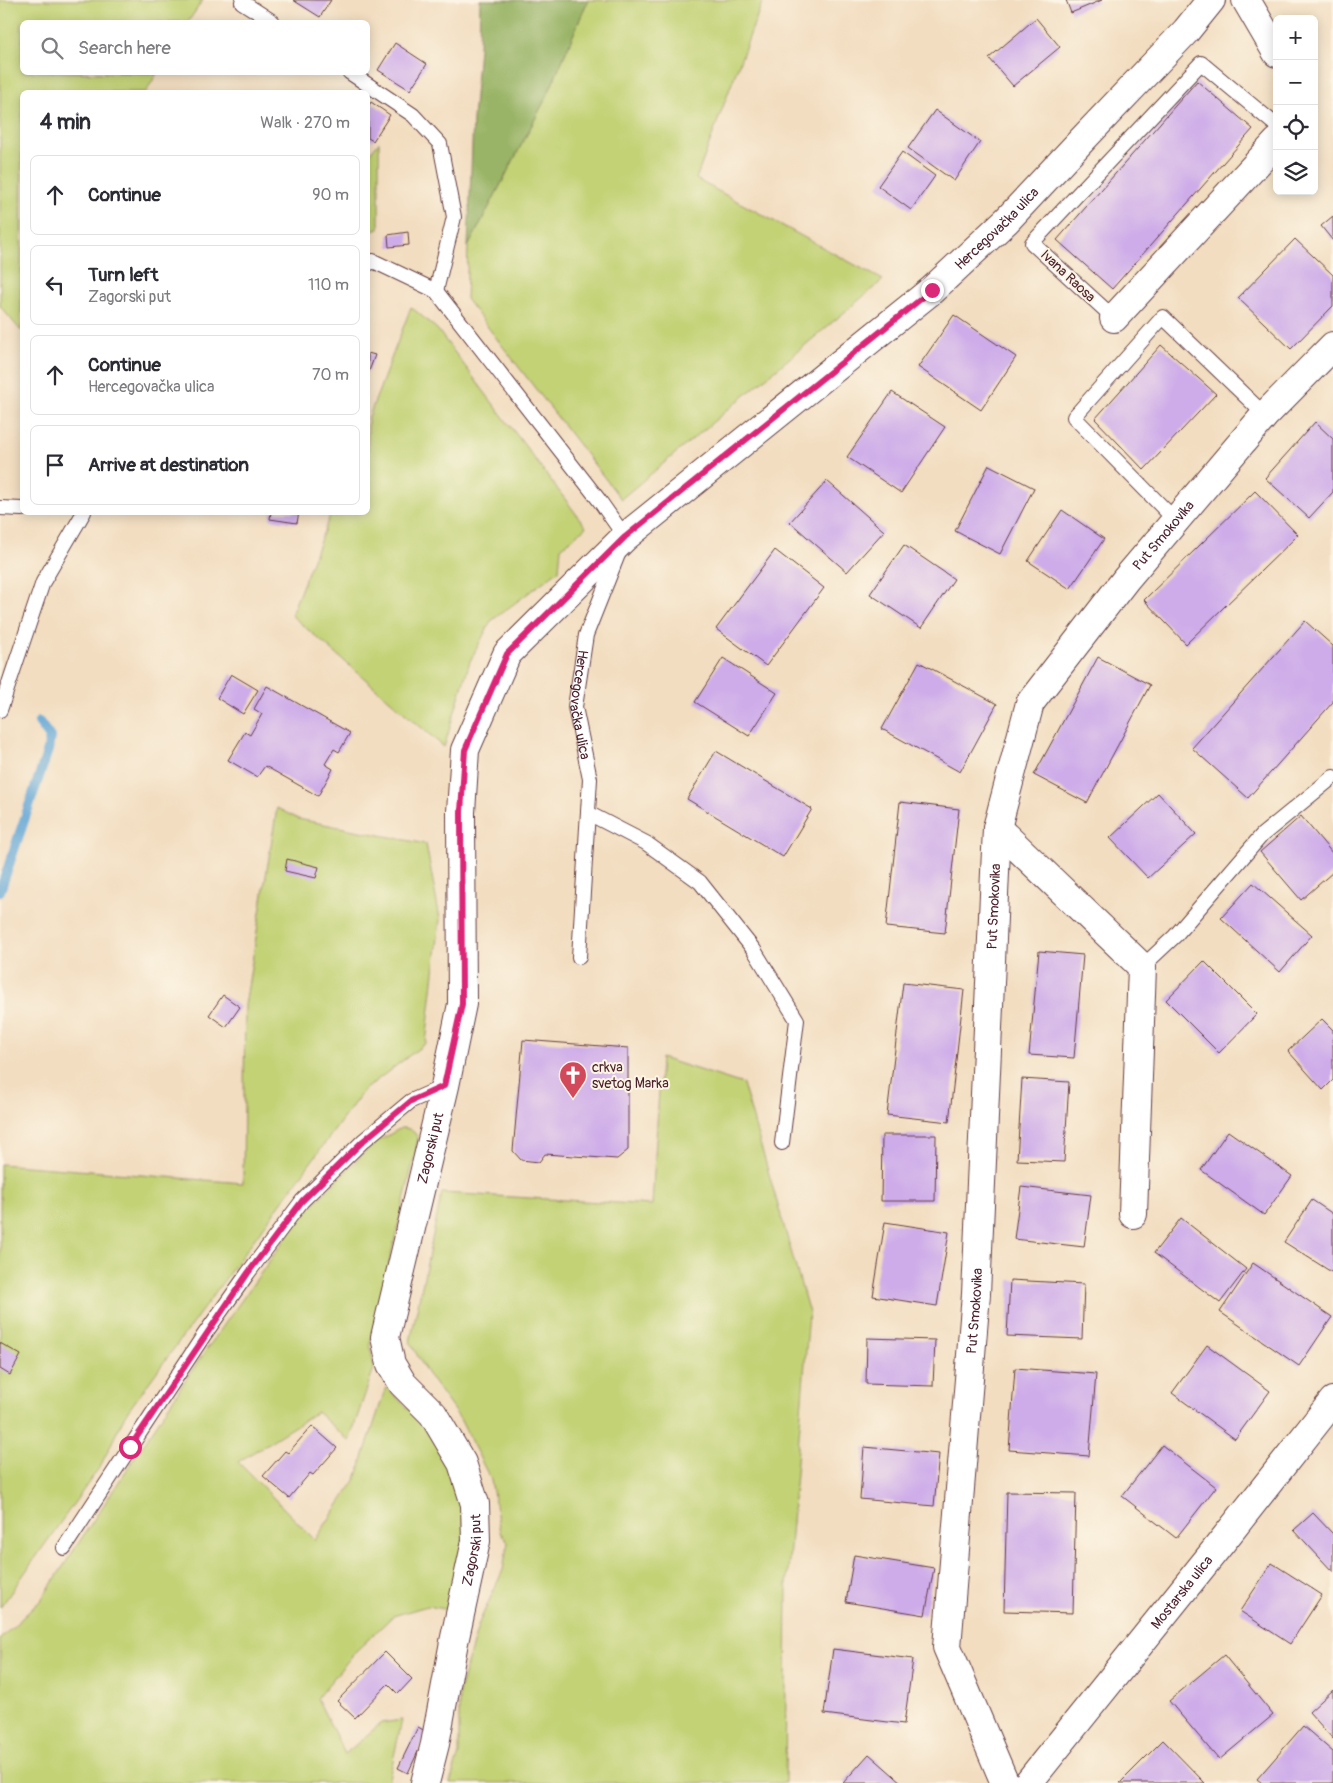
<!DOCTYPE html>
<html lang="en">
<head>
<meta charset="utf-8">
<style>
	:root { --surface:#fff; --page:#f7f7f7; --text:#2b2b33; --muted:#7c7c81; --line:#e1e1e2 }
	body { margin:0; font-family:Pangolin,sans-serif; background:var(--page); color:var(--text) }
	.controls { position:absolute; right:15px; top:15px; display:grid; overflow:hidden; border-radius:8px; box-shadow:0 2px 12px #0003 }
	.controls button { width:45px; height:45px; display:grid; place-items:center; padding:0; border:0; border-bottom:1px solid var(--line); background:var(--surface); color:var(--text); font:25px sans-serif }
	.stop { position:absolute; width:15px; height:15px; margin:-11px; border:4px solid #db2777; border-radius:50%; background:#fff }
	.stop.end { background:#db2777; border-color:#fff; box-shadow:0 1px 5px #0008 }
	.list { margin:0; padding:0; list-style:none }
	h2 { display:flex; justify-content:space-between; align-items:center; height:65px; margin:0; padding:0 20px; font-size:21px }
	h2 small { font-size:16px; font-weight:400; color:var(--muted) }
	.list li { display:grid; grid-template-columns:32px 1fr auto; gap:15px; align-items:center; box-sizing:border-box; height:80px; margin:0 10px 10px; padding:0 10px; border:1px solid var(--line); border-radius:8px }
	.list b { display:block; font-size:19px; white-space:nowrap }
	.list p { margin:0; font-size:16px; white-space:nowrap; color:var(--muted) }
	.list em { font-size:16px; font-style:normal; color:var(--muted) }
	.icon { flex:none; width:28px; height:28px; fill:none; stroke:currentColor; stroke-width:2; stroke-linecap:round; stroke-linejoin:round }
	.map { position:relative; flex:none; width:1333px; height:1783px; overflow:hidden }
	.search { position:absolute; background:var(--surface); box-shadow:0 2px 12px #0003; left:20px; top:20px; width:350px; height:55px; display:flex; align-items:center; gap:12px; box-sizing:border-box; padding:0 18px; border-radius:8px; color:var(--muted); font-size:19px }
	.panel { position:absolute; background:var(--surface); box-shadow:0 2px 12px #0003; left:20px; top:90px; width:350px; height:425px; border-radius:8px }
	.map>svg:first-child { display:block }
</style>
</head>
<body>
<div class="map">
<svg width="1333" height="1783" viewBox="0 0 1333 1783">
	<rect width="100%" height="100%" fill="#fcf5e5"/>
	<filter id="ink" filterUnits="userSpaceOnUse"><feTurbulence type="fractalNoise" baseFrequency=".02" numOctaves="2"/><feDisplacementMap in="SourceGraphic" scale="10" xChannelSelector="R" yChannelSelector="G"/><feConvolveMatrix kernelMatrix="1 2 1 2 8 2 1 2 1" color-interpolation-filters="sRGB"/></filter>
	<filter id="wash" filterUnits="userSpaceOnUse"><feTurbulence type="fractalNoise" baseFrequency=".0096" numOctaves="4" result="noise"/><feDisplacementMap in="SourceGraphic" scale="20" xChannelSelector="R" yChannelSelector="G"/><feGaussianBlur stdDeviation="1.12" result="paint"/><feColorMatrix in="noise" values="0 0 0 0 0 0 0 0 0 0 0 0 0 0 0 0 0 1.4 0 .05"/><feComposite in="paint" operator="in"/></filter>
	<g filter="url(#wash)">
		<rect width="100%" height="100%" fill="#f2ddc0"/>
		<g fill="#c2d275" stroke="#867850">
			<polygon points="0,0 203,0 188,22 22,22 22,72 157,73 146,92 22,92 21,331 0,306"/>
			<polygon points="588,0 763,0 696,179 883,280 621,499 466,299 468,247 548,94"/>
			<polygon points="379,142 379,229 368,232 368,155"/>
			<polygon points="411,307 437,329 586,527 561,548 559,570 491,621 470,661 444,747 291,615 331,513 368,512 368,419"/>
			<polygon points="277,808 298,819 426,844 440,919 426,1043 364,1090 125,1415 101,1465 0,1608 0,1164 243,1183 245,1005"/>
			<polygon points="661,1058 743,1084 809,1313 787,1584 785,1783 450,1783 459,1754 459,1692 479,1623 503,1570 508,1542 500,1532 491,1480 460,1419 427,1373 410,1342 442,1193 652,1205"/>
			<path d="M401 1128C410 1128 413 1130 418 1138L416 1150 370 1343 374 1368 349 1441 317 1412 238 1462 315 1540 356 1479 386 1387C402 1403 420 1419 433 1437 451 1462 465 1508 464 1538 462 1562 455 1587 451 1610L427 1606 393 1616 356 1651 317 1698 345 1754 381 1723 402 1720 388 1783H0V1639L41 1600 197 1363 300 1218 373 1144Z"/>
		</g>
		<polygon fill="#99b466" stroke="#726a48" points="480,0 588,0 548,94 468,247 473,119 479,48"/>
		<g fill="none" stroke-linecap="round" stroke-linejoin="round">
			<polyline stroke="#5fa4d5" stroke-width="10" points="0,891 48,750 50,737 39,722"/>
		</g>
		<g id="blocks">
			<g fill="#ceace9">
				<polygon points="293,0 331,0 320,17"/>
				<polygon points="1066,0 1102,0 1071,13"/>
				<polygon points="1036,18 1060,47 1013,86 989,58"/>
				<polygon points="395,43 427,64 410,90 378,70"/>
				<polygon points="1197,81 1253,129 1112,289 1057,240"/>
				<polygon points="371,102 390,115 373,141 368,138 368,107"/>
				<polygon points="935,110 980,142 954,181 908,148"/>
				<polygon points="902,152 935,176 911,210 878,186"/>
				<polygon points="1333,216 1333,241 1321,226"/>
				<polygon points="408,232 409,245 389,247 388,235"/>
				<polygon points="1295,239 1333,275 1333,306 1291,349 1238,298"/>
				<polygon points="954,315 1016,357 981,410 918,367"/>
				<polygon points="1161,345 1216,394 1144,470 1095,419"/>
				<polygon points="368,353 375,355 368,374"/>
				<polygon points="892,392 945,427 901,493 847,457"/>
				<polygon points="1315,422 1333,439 1333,492 1309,518 1265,478"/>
				<polygon points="989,465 1034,488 1000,554 955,531"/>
				<polygon points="827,481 884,531 847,572 790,522"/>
				<polygon points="1255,491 1298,535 1186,644 1144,600"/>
				<polygon points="1062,510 1104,539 1070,589 1028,561"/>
				<polygon points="271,512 299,512 297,523 270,519"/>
				<polygon points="904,545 954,579 921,628 870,594"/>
				<polygon points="775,550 824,588 766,666 716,629"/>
				<polygon points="1305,621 1333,646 1333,702 1248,798 1192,748"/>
				<polygon points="1098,657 1150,685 1087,803 1034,775"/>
				<polygon points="723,658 777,693 749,736 695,702"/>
				<polygon points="919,662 997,704 960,772 882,729"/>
				<polygon points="231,674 258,690 243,714 217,698"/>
				<polygon points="267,686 350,733 339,752 334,749 325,764 333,769 318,796 265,766 257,777 228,760 245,732 250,735 262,714 254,709"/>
				<polygon points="716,751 812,809 783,857 687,799"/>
				<polygon points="1158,793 1196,834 1148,878 1110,838"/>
				<polygon points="900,802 959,809 945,933 886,927"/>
				<polygon points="1301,816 1333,854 1333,872 1301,900 1260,852"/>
				<polygon points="287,859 319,867 316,878 285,871"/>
				<polygon points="1253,883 1312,935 1280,972 1221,918"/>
				<polygon points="1039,951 1083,955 1074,1058 1029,1055"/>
				<polygon points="1204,961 1257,1014 1219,1053 1166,1000"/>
				<polygon points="903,983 964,990 949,1122 887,1115"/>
				<polygon points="223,995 240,1007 226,1027 209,1015"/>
				<polygon points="1322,1019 1333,1030 1333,1080 1323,1090 1288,1051"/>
				<polygon points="523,1040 628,1048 628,1150 617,1159 545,1154 539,1162 521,1160 513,1151"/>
				<polygon points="1022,1079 1069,1082 1064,1162 1017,1160"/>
				<polygon points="1228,1131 1292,1176 1264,1215 1201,1170"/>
				<polygon points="882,1135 936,1135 935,1201 881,1201"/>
				<polygon points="1021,1187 1091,1195 1084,1247 1014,1239"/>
				<polygon points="1312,1200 1333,1214 1333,1273 1284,1242"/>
				<polygon points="1181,1218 1246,1269 1220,1303 1154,1253"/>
				<polygon points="885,1222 949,1232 937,1306 873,1296"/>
				<polygon points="1253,1263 1332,1317 1299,1366 1220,1312"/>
				<polygon points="1010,1280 1084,1284 1082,1339 1007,1336"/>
				<polygon points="867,1338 935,1340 933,1386 866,1384"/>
				<polygon points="0,1343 21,1355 10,1375 0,1369"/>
				<polygon points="1207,1345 1270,1391 1235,1439 1172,1393"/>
				<polygon points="1015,1368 1096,1374 1089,1456 1009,1450"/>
				<polygon points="312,1426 337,1448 313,1475 310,1473 289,1498 263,1476 285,1451 288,1453"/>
				<polygon points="1162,1445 1216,1487 1176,1538 1122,1496"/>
				<polygon points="864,1447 939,1454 934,1506 860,1499"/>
				<polygon points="1007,1492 1076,1493 1073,1613 1004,1611"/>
				<polygon points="1313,1513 1333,1534 1333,1572 1294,1530"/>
				<polygon points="854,1555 934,1568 925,1615 846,1602"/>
				<polygon points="1272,1563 1322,1595 1290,1644 1240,1611"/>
				<polygon points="833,1649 913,1659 904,1724 824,1714"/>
				<polygon points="385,1652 412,1679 398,1694 388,1684 355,1718 337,1701"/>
				<polygon points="1224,1655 1273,1715 1219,1760 1169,1701"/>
				<polygon points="1333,1690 1333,1739 1309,1712"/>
				<polygon points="1303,1726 1333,1752 1333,1783 1262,1783 1257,1779"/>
				<polygon points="418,1727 427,1732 408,1773 398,1768"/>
				<polygon points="1163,1740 1205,1783 1120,1783"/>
				<polygon points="869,1754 902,1783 843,1783"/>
			</g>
		</g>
	</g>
	<g filter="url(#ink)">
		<use href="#blocks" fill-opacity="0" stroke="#633c41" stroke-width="1"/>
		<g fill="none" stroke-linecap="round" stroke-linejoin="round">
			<g stroke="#633c41" stroke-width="16">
				<g id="lane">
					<polyline points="242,2 273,22"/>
					<polyline points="349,72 413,115 440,144 454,217 436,291"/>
					<path id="s1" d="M368 264 373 261 436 291 599 500 625 537 586 635 575 707 590 779 579 957"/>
					<polyline points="1114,318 1032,243 1201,63 1277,126"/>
					<polyline points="0,508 22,509"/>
					<polyline points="1176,521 1074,417 1163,317 1265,415"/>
					<polyline points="0,710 43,582 84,512"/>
					<polyline points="588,813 646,843 700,882 754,950 797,1020 782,1143"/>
					<polyline points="1142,967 1175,936 1262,835 1333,777"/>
					<polyline points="64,1548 204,1335 248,1273 302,1201 363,1141 411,1101 445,1086"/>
				</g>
			</g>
			<g stroke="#633c41" stroke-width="30">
				<g id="street">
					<polyline points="1246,0 1277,53"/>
					<polyline points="1114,318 1277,142"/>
					<polyline points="997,828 1142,967 1133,1214"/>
					<path id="s2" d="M425 1783 435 1744 454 1642 476 1541 475 1504 462 1463 433 1414 403 1384 391 1364 385 1337 445 1086 462 1004 461 812 465 750 507 654 625 537 932 290 1007 220 1082 140 1186 31 1211 0"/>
					<path id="s3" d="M1005 1783 947 1647 976 1294 997 828 1030 703 1126 579 1265 415 1333 346"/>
					<path id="s4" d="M1028 1783 1221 1543 1333 1401"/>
				</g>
			</g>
			<use href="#lane" stroke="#fff" stroke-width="14"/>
			<use href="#street" stroke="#fff" stroke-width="28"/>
		</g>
	</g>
	<g fill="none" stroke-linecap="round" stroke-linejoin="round" filter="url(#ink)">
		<polyline stroke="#db2777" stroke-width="6" points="130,1447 248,1273 302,1201 363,1141 411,1101 444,1086 462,1004 461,812 465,750 507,654 625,537 932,290"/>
	</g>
	<defs>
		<g id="church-pin" transform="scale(1.4375)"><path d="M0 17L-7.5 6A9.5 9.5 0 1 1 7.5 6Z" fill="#d1495b" stroke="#fcf5e5"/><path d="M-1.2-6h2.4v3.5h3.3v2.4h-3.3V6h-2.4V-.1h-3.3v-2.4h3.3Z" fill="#fff"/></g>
	</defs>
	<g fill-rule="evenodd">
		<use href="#church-pin" x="573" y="1075"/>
	</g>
	<g text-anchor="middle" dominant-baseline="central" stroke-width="4" stroke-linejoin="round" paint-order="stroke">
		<g font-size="14" fill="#4a1f2b" stroke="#fcf5e5">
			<text stroke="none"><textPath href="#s2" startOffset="1828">Hercegovačka ulica</textPath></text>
			<text transform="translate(1068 276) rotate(43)">Ivana Raosa</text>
			<text stroke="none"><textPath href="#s3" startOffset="1312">Put Smokovika</textPath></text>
			<text stroke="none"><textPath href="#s1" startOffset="562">Hercegovačka ulica</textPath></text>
			<text stroke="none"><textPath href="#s3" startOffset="890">Put Smokovika</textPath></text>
			<text stroke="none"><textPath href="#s2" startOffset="672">Zagorski put</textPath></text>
			<text stroke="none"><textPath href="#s3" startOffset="485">Put Smokovika</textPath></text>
			<text stroke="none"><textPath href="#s2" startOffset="238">Zagorski put</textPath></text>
			<text stroke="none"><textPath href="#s4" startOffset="245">Mostarska ulica</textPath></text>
		</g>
		<g font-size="14" fill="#4a1f2b" stroke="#fcf5e5" text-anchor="start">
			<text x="592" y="1067">crkva<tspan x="592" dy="16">svetog Marka</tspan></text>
		</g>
	</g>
</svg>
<div class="controls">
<button>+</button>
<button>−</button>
<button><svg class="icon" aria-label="locate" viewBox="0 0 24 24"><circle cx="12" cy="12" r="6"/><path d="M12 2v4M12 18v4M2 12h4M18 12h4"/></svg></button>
<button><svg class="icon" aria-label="layers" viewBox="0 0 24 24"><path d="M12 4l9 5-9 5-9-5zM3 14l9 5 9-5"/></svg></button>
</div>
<div class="stop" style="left:130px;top:1447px"></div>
<div class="stop end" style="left:932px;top:290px"></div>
<div class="search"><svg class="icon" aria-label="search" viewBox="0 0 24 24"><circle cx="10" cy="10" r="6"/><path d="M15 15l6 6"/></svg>Search here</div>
<section class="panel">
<h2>4 min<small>Walk · 270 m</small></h2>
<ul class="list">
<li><svg class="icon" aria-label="ahead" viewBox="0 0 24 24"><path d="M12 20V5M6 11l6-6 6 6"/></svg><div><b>Continue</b></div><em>90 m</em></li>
<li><svg class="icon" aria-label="left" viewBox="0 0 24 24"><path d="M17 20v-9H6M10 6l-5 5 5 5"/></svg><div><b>Turn left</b><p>Zagorski put</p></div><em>110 m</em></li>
<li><svg class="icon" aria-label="ahead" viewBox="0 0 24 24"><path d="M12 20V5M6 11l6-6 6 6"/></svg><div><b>Continue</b><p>Hercegovačka ulica</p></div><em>70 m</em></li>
<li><svg class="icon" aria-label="arrive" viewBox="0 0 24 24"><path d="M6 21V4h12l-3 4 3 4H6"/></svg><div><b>Arrive at destination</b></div></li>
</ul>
</section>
</div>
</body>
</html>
